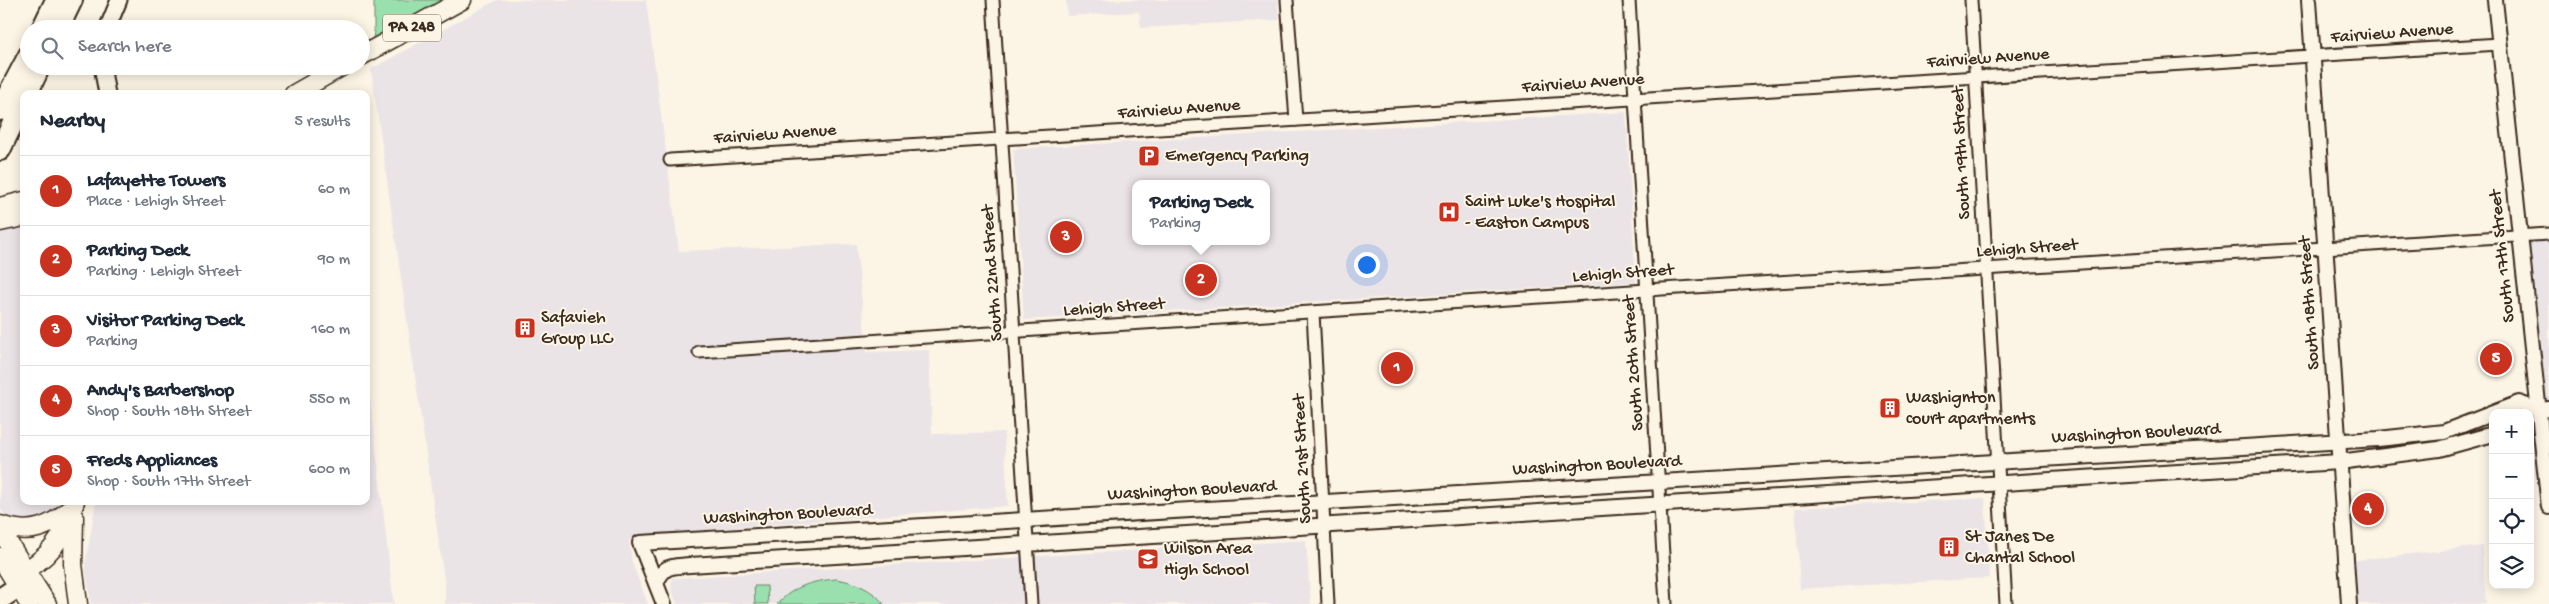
<!DOCTYPE html>
<html lang="en">
<head>
<meta charset="utf-8">
<style>
	:root { --surface:#fff; --page:#f2f2f3; --text:#1f2937; --muted:#747a83; --line:#e0e1e3; --accent:#c8321e }
	body { margin:0; font-family:"Gochi Hand",sans-serif; background:var(--page); color:var(--text) }
	.controls { position:absolute; right:15px; bottom:15px; display:grid; overflow:hidden; border-radius:10px; box-shadow:0 2px 12px #0003 }
	.controls button { width:45px; height:45px; display:grid; place-items:center; padding:0; border:0; border-bottom:1px solid var(--line); background:var(--surface); color:var(--text); font:25px sans-serif }
	.you { position:absolute; left:1366px; top:264px; width:18px; height:18px; margin:-12px; border:4px solid #fff; border-radius:50%; background:#1a73e8; box-shadow:0 0 0 8px #1a73e833 }
	.badge { display:grid; place-items:center; width:32px; height:32px; border-radius:50%; background:var(--accent); color:#fff; font-size:16px; font-weight:700 }
	.pin { position:absolute; translate:-50% -50%; border:2px solid #fff; box-shadow:0 1px 5px #0006 }
	.popup { position:absolute; left:1132px; top:180px; width:138px; height:65px; box-sizing:border-box; display:grid; place-content:center; border-radius:10px; background:var(--surface); filter:drop-shadow(0 1px 4px #0005); font-size:16px; white-space:nowrap; color:var(--muted) }
	.popup b { font-size:19px; color:var(--text) }
	.popup::after { content:''; position:absolute; left:50%; top:100%; margin-left:-10px; border:10px solid transparent; border-top-color:var(--surface) }
	.list { margin:0; padding:0; list-style:none }
	h2 { display:flex; justify-content:space-between; align-items:center; height:65px; margin:0; padding:0 20px; font-size:21px }
	h2 small { font-size:16px; font-weight:400; color:var(--muted) }
	.list li { display:grid; grid-template-columns:32px 1fr auto; gap:15px; align-items:center; box-sizing:border-box; height:70px; padding:0 20px; border-top:1px solid var(--line) }
	.list b { display:block; font-size:19px; white-space:nowrap }
	.list p { margin:0; font-size:16px; white-space:nowrap; color:var(--muted) }
	.list em { font-size:16px; font-style:normal; color:var(--muted) }
	.icon { flex:none; width:28px; height:28px; fill:none; stroke:currentColor; stroke-width:2; stroke-linecap:round; stroke-linejoin:round }
	.map { position:relative; flex:none; width:2549px; height:604px; overflow:hidden }
	.search { position:absolute; background:var(--surface); box-shadow:0 2px 12px #0003; left:20px; top:20px; width:350px; height:55px; display:flex; align-items:center; gap:12px; box-sizing:border-box; padding:0 18px; border-radius:28px; color:var(--muted); font-size:19px }
	.panel { position:absolute; background:var(--surface); box-shadow:0 2px 12px #0003; left:20px; top:90px; width:350px; height:415px; border-radius:10px }
	.map>svg:first-child { display:block }
</style>
</head>
<body>
<div class="map">
<svg width="2549" height="604" viewBox="0 0 2549 604">
	<rect width="100%" height="100%" fill="#fcf5e5"/>
	<filter id="ink" filterUnits="userSpaceOnUse"><feTurbulence type="fractalNoise" baseFrequency=".02" numOctaves="2"/><feDisplacementMap in="SourceGraphic" scale="10" xChannelSelector="R" yChannelSelector="G"/><feConvolveMatrix kernelMatrix="1 2 1 2 8 2 1 2 1" color-interpolation-filters="sRGB"/></filter>
	<g filter="url(#ink)">
		<g fill="#ebe4e7" fill-rule="evenodd">
			<polygon points="497,0 646,0 679,251 856,244 867,352 929,350 932,434 1004,432 1008,506 640,535 629,541 632,562 648,604 445,604 445,586 371,69"/>
			<polygon points="1066,0 1278,0 1279,20 1141,28 1139,12 1067,16"/>
			<path d="M1626 112 1636 282 1024 320 1013 149ZM1136 184H1266V241H1136Z"/>
			<polygon points="24,226 24,501 59,501 56,509 45,519 22,522 6,518 0,508 0,232"/>
			<polygon points="2549,229 2549,404 2538,405 2518,230"/>
			<polygon points="367,372 394,604 91,604 85,566 96,501 366,501"/>
			<polygon points="1985,498 1990,578 1800,589 1795,508"/>
			<polygon points="1306,540 1311,604 677,604 671,588 672,578"/>
			<polygon points="2482,546 2486,604 2349,604 2347,561"/>
		</g>
		<g fill="#99e0ae" stroke="#6a8566">
			<polygon points="374,0 462,0 371,50 374,32"/>
			<path d="M836 579C855 582 872 589 884 604H777C794 586 812 581 836 579Z"/>
			<polygon points="754,586 767,586 768,604 755,604"/>
		</g>
		<g fill="none" stroke-linecap="round" stroke-linejoin="round">
			<g stroke="#3b2a1e" stroke-width="15">
				<g id="minor">
					<polyline points="993,0 1031,604"/>
					<polyline points="1287,0 1296,120"/>
					<polyline points="1629,0 1666,604"/>
					<polyline points="1971,0 2006,604"/>
					<polyline points="670,160 2499,44"/>
					<polyline points="1313,312 1328,604"/>
					<polyline points="699,352 1662,289 2549,234"/>
				</g>
			</g>
			<g stroke="#3b2a1e" stroke-width="18">
				<g id="tertiary">
					<polyline points="2309,0 2349,604"/>
					<polyline points="2495,0 2549,507"/>
					<path d="M656 583C665 564 671 567 690 565L2339 462 2439 449 2493 434"/>
					<polyline points="664,604 640,543 2378,439 2444,432 2519,403 2539,410 2549,409"/>
				</g>
			</g>
			<g stroke="#3b2a1e" stroke-width="19">
				<g id="secondary">
					<polyline points="107,29 119,0"/>
					<polyline points="102,66 107,94"/>
				</g>
			</g>
			<g stroke="#3b2a1e" stroke-width="21">
				<g id="primary">
					<polyline points="361,56 462,0"/>
					<polyline points="294,94 343,66"/>
					<polyline points="0,207 24,201"/>
					<polyline points="0,222 24,217"/>
					<polyline points="74,517 73,564 78,604"/>
					<polyline points="0,557 29,604"/>
					<polyline points="26,571 47,604"/>
					<path d="M13 577C48 561 65 538 75 501"/>
				</g>
			</g>
			<g stroke="#3b2a1e" stroke-width="21">
				<g id="trunk">
					<path d="M0 525C31 536 52 527 74 505"/>
					<polyline points="0,529 26,571 18,587"/>
				</g>
			</g>
			<g stroke="#3b2a1e" stroke-width="24">
				<g id="motorway">
					<polyline points="42,29 56,0"/>
					<polyline points="58,29 72,0"/>
					<polyline points="27,94 40,66"/>
					<polyline points="0,110 29,55"/>
					<polyline points="0,150 24,100"/>
					<polyline points="0,599 18,587"/>
				</g>
			</g>
			<use href="#minor" stroke="#fcf5e5" stroke-width="11"/>
			<use href="#tertiary" stroke="#fcf5e5" stroke-width="14"/>
			<use href="#secondary" stroke="#fcf5e5" stroke-width="15"/>
			<use href="#primary" stroke="#fcf5e5" stroke-width="18"/>
			<use href="#trunk" stroke="#fcf5e5" stroke-width="18"/>
			<use href="#motorway" stroke="#fcf5e5" stroke-width="20"/>
		</g>
	</g>
	<defs>
		<g id="parking-square" transform="scale(1.125)"><rect x="-9" y="-9" width="18" height="18" rx="4" fill="#c8321e" stroke="#fcf5e5"/><path d="M-3.5-5.5H1a3.5 3.5 0 0 1 0 7H-1V5.5H-3.5ZM-1-3.4V-.6H.8a1.4 1.4 0 0 0 0-2.8Z" fill="#fff"/></g>
		<g id="hospital-square" transform="scale(1.125)"><rect x="-9" y="-9" width="18" height="18" rx="4" fill="#c8321e" stroke="#fcf5e5"/><path d="M-5-5h3v3.5h4V-5h3V5h-3V1.5h-4V5h-3Z" fill="#fff"/></g>
		<g id="building-square" transform="scale(1.125)"><rect x="-9" y="-9" width="18" height="18" rx="4" fill="#c8321e" stroke="#fcf5e5"/><path d="M-4-6H4V6H1V3H-1V6H-4ZM-2.5-4.3h1.7v1.8h-1.7ZM.8-4.3h1.7v1.8H.8ZM-2.5-1h1.7V.8h-1.7ZM.8-1h1.7V.8H.8Z" fill="#fff"/></g>
		<g id="school-square" transform="scale(1.125)"><rect x="-9" y="-9" width="18" height="18" rx="4" fill="#c8321e" stroke="#fcf5e5"/><path d="M0-5L7-2L0 1L-7-2ZM-4 1L0 2.5L4 1V4Q0 6-4 4Z" fill="#fff"/></g>
	</defs>
	<g fill-rule="evenodd">
		<use href="#parking-square" x="1149" y="156"/>
		<use href="#hospital-square" x="1449" y="212"/>
		<use href="#building-square" x="525" y="328"/>
		<use href="#building-square" x="1890" y="408"/>
		<use href="#building-square" x="1949" y="547"/>
		<use href="#school-square" x="1148" y="559"/>
	</g>
	<g text-anchor="middle" dominant-baseline="central" stroke-width="4" stroke-linejoin="round" paint-order="stroke">
		<rect fill="#fcf5e5" stroke="#75675a" stroke-width="1" x="383" y="14.5" width="58" height="27" rx="4"/>
		<g font-size="16" font-weight="bold" fill="#3b2a1e">
			<text x="412" y="28">PA 248</text>
		</g>
		<g font-size="18" fill="#3b2a1e" stroke="#fcf5e5">
			<text transform="translate(2392 34) rotate(-4)">Fairview Avenue</text>
			<text transform="translate(1988 59) rotate(-4)">Fairview Avenue</text>
			<text transform="translate(1583 84) rotate(-4)">Fairview Avenue</text>
			<text transform="translate(1179 110) rotate(-4)">Fairview Avenue</text>
			<text transform="translate(775 135) rotate(-4)">Fairview Avenue</text>
			<text transform="translate(1962 153) rotate(-93)">South 19th Street</text>
			<text transform="translate(2027 249) rotate(-4)">Lehigh Street</text>
			<text transform="translate(2503 256) rotate(-96)">South 17th Street</text>
			<text transform="translate(993 273) rotate(-94)">South 22nd Street</text>
			<text transform="translate(1623 274) rotate(-4)">Lehigh Street</text>
			<text transform="translate(2310 303) rotate(-94)">South 18th Street</text>
			<text transform="translate(1114 308) rotate(-4)">Lehigh Street</text>
			<text transform="translate(1634 363) rotate(-94)">South 20th Street</text>
			<text transform="translate(2136 434) rotate(-3)">Washington Boulevard</text>
			<text transform="translate(1303 459) rotate(-93)">South 21st Street</text>
			<text transform="translate(1597 466) rotate(-3)">Washington Boulevard</text>
			<text transform="translate(1192 491) rotate(-3)">Washington Boulevard</text>
			<text transform="translate(788 515) rotate(-3)">Washington Boulevard</text>
		</g>
		<g font-size="18" fill="#3b2a1e" stroke="#fcf5e5" text-anchor="start">
			<text x="1165" y="156">Emergency Parking</text>
			<text x="1465" y="202">Saint Luke's Hospital<tspan x="1465" dy="21">- Easton Campus</tspan></text>
			<text x="541" y="318">Safavieh<tspan x="541" dy="21">Group LLC</tspan></text>
			<text x="1906" y="398">Washignton<tspan x="1906" dy="21">court apartments</tspan></text>
			<text x="1965" y="537">St Janes De<tspan x="1965" dy="21">Chantal School</tspan></text>
			<text x="1164" y="549">Wilson Area<tspan x="1164" dy="21">High School</tspan></text>
		</g>
	</g>
</svg>
<div class="controls">
<button>+</button>
<button>−</button>
<button><svg class="icon" aria-label="locate" viewBox="0 0 24 24"><circle cx="12" cy="12" r="6"/><path d="M12 2v4M12 18v4M2 12h4M18 12h4"/></svg></button>
<button><svg class="icon" aria-label="layers" viewBox="0 0 24 24"><path d="M12 4l9 5-9 5-9-5zM3 14l9 5 9-5"/></svg></button>
</div>
<div class="you"></div>
<div class="pin badge" style="left:1397px;top:368px">1</div>
<div class="pin badge" style="left:1201px;top:280px">2</div>
<div class="popup"><b>Parking Deck</b>Parking</div>
<div class="pin badge" style="left:1066px;top:237px">3</div>
<div class="pin badge" style="left:2368px;top:509px">4</div>
<div class="pin badge" style="left:2496px;top:359px">5</div>
<div class="search"><svg class="icon" aria-label="search" viewBox="0 0 24 24"><circle cx="10" cy="10" r="6"/><path d="M15 15l6 6"/></svg>Search here</div>
<section class="panel">
<h2>Nearby<small>5 results</small></h2>
<ul class="list">
<li><span class="badge">1</span><div><b>Lafayette Towers</b><p>Place · Lehigh Street</p></div><em>60 m</em></li>
<li><span class="badge">2</span><div><b>Parking Deck</b><p>Parking · Lehigh Street</p></div><em>90 m</em></li>
<li><span class="badge">3</span><div><b>Visitor Parking Deck</b><p>Parking</p></div><em>160 m</em></li>
<li><span class="badge">4</span><div><b>Andy's Barbershop</b><p>Shop · South 18th Street</p></div><em>550 m</em></li>
<li><span class="badge">5</span><div><b>Freds Appliances</b><p>Shop · South 17th Street</p></div><em>600 m</em></li>
</ul>
</section>
</div>
</body>
</html>
